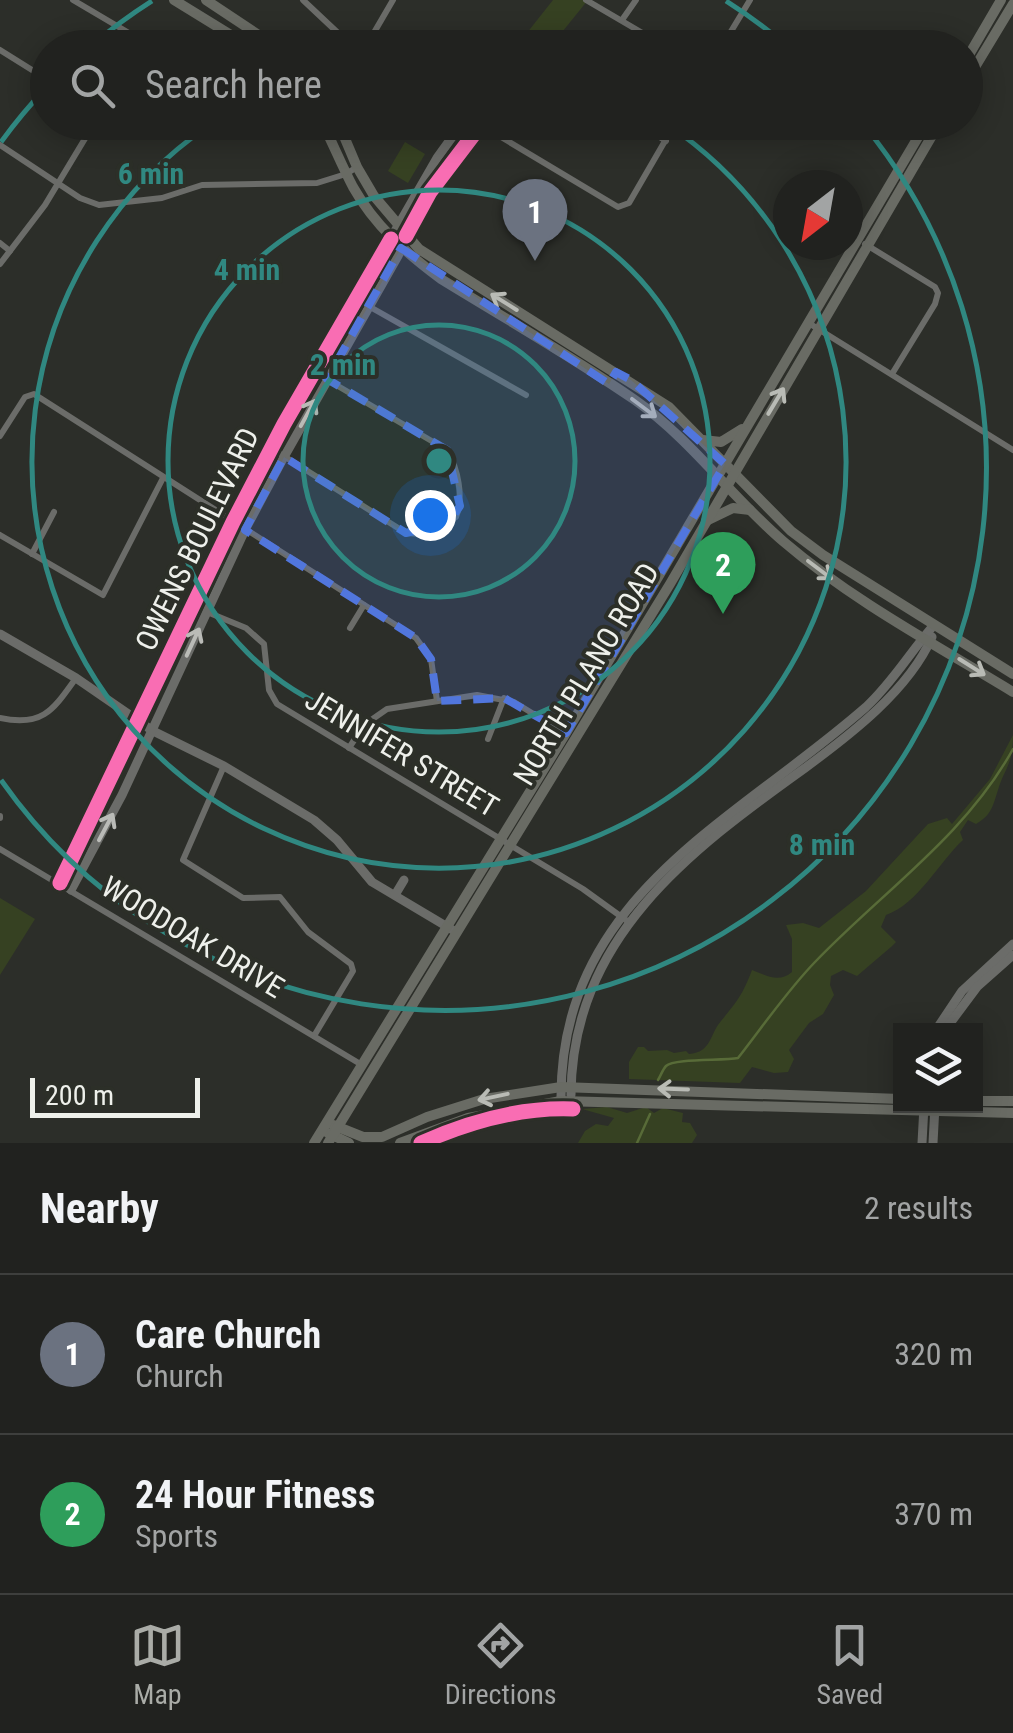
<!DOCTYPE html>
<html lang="en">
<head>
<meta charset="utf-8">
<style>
	:root { --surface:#21221f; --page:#292a28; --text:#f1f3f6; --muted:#a2a4a4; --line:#3e3f3d; --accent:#aaaca7 }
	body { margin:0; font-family:"Roboto Condensed",sans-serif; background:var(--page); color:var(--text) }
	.controls { position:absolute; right:30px; bottom:30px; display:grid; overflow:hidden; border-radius:0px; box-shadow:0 5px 25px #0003 }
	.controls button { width:90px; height:90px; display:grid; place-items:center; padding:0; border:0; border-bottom:2px solid var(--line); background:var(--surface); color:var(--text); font:50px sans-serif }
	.compass { position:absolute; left:773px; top:170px; width:90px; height:90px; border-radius:50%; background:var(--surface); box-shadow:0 5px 25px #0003; rotate:211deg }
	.scale { position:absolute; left:30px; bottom:25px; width:170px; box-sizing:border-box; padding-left:10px; border:5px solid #eef0eb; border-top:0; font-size:28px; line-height:35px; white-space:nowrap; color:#eef0eb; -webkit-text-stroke:8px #2c2f28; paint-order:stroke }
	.you { position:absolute; left:430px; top:515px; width:35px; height:35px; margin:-25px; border:8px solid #fff; border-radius:50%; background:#1a73e8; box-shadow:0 0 0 15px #1a73e833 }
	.badge { display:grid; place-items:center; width:65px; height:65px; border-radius:50%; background:var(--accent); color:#fff; font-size:32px; font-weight:700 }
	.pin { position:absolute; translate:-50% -82px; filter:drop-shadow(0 2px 5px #0008) }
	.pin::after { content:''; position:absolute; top:52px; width:35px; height:30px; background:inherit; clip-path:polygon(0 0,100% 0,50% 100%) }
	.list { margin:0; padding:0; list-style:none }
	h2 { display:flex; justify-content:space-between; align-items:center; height:130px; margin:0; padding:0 40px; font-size:42px }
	h2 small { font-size:32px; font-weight:400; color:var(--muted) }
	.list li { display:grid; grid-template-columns:65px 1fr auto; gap:30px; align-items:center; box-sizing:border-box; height:160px; padding:0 40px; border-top:2px solid var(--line) }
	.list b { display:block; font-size:38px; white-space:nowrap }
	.list p { margin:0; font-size:32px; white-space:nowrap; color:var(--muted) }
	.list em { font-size:32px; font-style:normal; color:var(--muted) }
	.icon { flex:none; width:55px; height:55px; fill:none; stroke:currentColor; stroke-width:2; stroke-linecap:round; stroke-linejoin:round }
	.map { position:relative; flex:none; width:1013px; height:1143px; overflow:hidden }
	.search { position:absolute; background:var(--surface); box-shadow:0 5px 25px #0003; left:30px; right:30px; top:30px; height:110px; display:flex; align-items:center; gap:25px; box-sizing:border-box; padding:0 35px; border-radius:55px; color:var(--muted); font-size:38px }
	.sheet { height:450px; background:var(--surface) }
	nav { display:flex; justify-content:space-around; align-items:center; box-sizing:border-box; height:140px; border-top:2px solid var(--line); background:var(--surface); font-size:28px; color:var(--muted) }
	nav a { display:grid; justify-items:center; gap:5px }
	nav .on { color:var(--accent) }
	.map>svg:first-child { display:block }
</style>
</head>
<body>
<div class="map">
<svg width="1013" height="1143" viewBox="0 0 1013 1143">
	<rect width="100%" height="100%" fill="#2c2e29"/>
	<g fill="#364122">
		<polygon points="553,0 588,0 550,47 515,48"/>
		<polygon points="405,142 425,154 408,183 388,171"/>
		<path d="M1013 735C1013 765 1005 767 998 790 993 805 992 815 976 824L968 820 960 832 963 840C939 862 918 904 886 915L881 927 896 942 891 947 857 976 843 970 831 976 830 985 834 995 823 1014 809 1023 789 1050 794 1059 788 1072 774 1073 752 1067 740 1083 629 1079V1062L638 1047H644L648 1051 667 1050 674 1053 686 1051 689 1054C712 1052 709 1035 721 1021 738 1000 742 996 752 970 767 976 779 983 792 972V939L786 925 803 923 819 928 866 891 928 824 947 818 952 824 990 779Z"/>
		<polygon points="0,898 35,919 0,975"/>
		<polygon points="607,1107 627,1113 646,1107 654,1113 663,1108 683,1113 682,1122 690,1123 697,1135 692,1143 578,1143 585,1131 596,1124 608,1126 614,1118 582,1109"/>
	</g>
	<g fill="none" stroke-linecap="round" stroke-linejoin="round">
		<g stroke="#586b38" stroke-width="2.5">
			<path d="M658 1080C661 1075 663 1069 666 1066 674 1058 723 1061 738 1058 763 1026 787 991 815 962 882 892 965 836 1013 749"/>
			<polyline points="637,1143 650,1114"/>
		</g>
		<g stroke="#6b6c69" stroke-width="6">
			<polyline points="73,0 134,36 139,48"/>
			<polyline points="303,0 354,48"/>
			<polyline points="586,0 668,48"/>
			<polyline points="622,20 636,0"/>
			<polyline points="365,48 393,0"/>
			<polyline points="459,48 466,36"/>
			<polyline points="721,48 750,0"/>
			<polyline points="0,50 48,80"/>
			<polyline points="476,122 618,207 629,203 676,122"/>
			<polyline points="635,122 666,141"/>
			<polyline points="0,145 80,198 99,205 162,198 202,185 317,183 346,174 357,167"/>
			<polyline points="0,243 10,251"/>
			<polyline points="865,244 935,287 938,293 935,304 892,374"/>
			<polyline points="0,264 45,205 95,122"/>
			<polyline points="356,299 526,395"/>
			<polyline points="807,322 1013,450"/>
			<polyline points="0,436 25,397 34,394 416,638 431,659 437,701"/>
			<path d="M271 448 406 533 421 534 456 517C464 497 458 469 447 450L314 372"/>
			<polyline points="0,535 103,595 163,478"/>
			<polyline points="32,554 54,512"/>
			<polyline points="207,612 246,628 264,644 269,690 277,704 583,889 630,923"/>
			<polyline points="350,628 364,605"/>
			<path d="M0 718C43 727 53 710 76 678"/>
			<polyline points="488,739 504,698"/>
			<polyline points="349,748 364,725 387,709 477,695 514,702 566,734"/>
			<polyline points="224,766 183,860 243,898 280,897 308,932 351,964 353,971 314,1036"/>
			<polyline points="0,816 0,818"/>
			<polyline points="0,849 362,1065"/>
		</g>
		<g stroke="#6b6c69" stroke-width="9">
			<polyline points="0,634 76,678 153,731 224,766 314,820 337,840 372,882 456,932"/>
			<polyline points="60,883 233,522 284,424 437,158 463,122"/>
			<polyline points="71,890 122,795 245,530 284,457 398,256 423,203 481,125"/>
			<polyline points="395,895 404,880"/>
			<polyline points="936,1030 962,991 1013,944"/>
			<polyline points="945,1030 977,987 1013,955"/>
			<path d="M571 1095C572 938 689 851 805 768 850 735 909 690 932 637"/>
			<path d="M561 1101C559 896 734 823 866 707 893 682 910 652 934 625"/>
			<polyline points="922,1143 924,1106"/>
			<polyline points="933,1143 935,1106"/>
		</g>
		<g stroke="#696b64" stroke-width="10">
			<polyline points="174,0 252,48"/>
			<polyline points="206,0 278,48"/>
			<polyline points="966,60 1001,0"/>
			<polyline points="966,82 1013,4"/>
			<path d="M322 122C333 144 342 166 353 187 375 226 406 253 441 279 506 319 573 357 635 400 692 440 731 497 784 542 853 601 936 645 1013 692"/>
			<polyline points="338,122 357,167 374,196 419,249 669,407 791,531 823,555 1013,674"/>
			<polyline points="703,440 721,442 742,429"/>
			<polyline points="706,521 733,508 750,510"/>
			<polyline points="976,1101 1013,1101"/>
			<polyline points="333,1125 363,1137 382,1137 427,1117 484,1099 561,1087 900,1099"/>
			<polyline points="328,1133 349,1143"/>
			<polyline points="314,1143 566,733 927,122"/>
			<polyline points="328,1143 670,584 940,122"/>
			<polyline points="400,1143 468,1118 561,1101 1013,1113"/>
		</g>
		<g stroke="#2c2f28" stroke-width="21">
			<g id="cycleway">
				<polyline points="406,236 430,192 481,125"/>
				<polyline points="60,883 233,522 284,424 391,239"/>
				<path d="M421 1143C468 1122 521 1107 573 1109"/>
			</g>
		</g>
		<use href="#cycleway" stroke="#f96db3" stroke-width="15"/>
	</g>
	<defs><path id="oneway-shaft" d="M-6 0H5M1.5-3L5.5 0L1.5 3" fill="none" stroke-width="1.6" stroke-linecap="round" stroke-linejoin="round" transform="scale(2.5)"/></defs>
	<g stroke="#b9bbb5">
		<use href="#oneway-shaft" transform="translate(504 302) rotate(-148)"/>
		<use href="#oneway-shaft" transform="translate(776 401) rotate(-59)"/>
		<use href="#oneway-shaft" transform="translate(644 408) rotate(37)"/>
		<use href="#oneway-shaft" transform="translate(820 570) rotate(37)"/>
		<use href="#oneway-shaft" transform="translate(972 667) rotate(32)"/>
		<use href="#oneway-shaft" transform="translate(673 1089) rotate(-178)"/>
		<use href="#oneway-shaft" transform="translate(493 1097) rotate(168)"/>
	</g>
	<g stroke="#babbb7">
		<use href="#oneway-shaft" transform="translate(308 413) rotate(-61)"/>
		<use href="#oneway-shaft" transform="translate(193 642) rotate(-65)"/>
		<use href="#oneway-shaft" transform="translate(106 827) rotate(-62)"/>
	</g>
	<path fill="#5176dd" fill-opacity="0.2" stroke="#5176dd" stroke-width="8" stroke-dasharray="20 12" stroke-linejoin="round" d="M401 248 609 384 616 372 631 380 725 464 566 733 504 698 437 701 431 659 416 638 245 530 284 457 406 533 449 522 460 506 447 450 327 379Z"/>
	<circle cx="439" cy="461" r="136" fill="#308881" fill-opacity=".12"/>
	<g fill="none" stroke="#308881" stroke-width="5">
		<circle cx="439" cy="461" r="136"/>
		<circle cx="439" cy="461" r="271"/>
		<path d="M667 124A407 407 0 1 1 211 124"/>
		<path d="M1 142A542 542 0 0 1 46 88M91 46A542 542 0 0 1 152 1M726 1A542 542 0 0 1 787 46M863 124A542 542 0 1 1 1 780"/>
	</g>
	<g text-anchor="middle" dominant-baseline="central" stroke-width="8" stroke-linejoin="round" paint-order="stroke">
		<g font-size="30" fill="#eef0eb" stroke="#2c2f28">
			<text transform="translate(197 539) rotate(-64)">OWENS BOULEVARD</text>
			<text transform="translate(586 674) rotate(-59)">NORTH PLANO ROAD</text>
			<text transform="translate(402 753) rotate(31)">JENNIFER STREET</text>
			<text transform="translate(193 937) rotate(31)">WOODOAK DRIVE</text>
		</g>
	</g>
	<circle cx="439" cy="461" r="15" fill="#308881" stroke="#2c2f28" stroke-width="5"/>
	<g font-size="30" text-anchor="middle" font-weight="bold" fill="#308881" stroke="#2c2f28" stroke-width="8" stroke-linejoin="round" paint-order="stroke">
		<text x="151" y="184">6 min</text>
		<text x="247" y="280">4 min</text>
		<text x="343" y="375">2 min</text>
		<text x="822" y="855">8 min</text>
	</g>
</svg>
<div class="controls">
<button><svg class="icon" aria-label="layers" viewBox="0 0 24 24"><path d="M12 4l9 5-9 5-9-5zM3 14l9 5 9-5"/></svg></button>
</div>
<svg class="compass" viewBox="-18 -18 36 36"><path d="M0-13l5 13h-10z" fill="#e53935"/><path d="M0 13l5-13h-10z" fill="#a2a4a4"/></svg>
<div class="scale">200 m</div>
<div class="you"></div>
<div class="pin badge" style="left:535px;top:261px;background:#6b7280">1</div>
<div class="pin badge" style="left:723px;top:614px;background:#2e9e5b">2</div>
<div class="search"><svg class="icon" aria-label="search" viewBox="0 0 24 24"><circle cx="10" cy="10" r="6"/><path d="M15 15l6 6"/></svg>Search here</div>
</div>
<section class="sheet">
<h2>Nearby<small>2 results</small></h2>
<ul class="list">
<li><span class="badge" style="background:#6b7280">1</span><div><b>Care Church</b><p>Church</p></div><em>320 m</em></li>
<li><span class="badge" style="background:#2e9e5b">2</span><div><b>24 Hour Fitness</b><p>Sports</p></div><em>370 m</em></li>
</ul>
</section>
<nav>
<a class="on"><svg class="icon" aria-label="map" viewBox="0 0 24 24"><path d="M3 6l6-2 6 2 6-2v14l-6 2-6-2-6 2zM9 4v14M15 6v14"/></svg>Map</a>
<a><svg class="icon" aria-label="directions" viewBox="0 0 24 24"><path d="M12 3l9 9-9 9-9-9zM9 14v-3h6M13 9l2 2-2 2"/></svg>Directions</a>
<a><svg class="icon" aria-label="saved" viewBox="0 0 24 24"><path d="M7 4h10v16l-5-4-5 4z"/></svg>Saved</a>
</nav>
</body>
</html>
